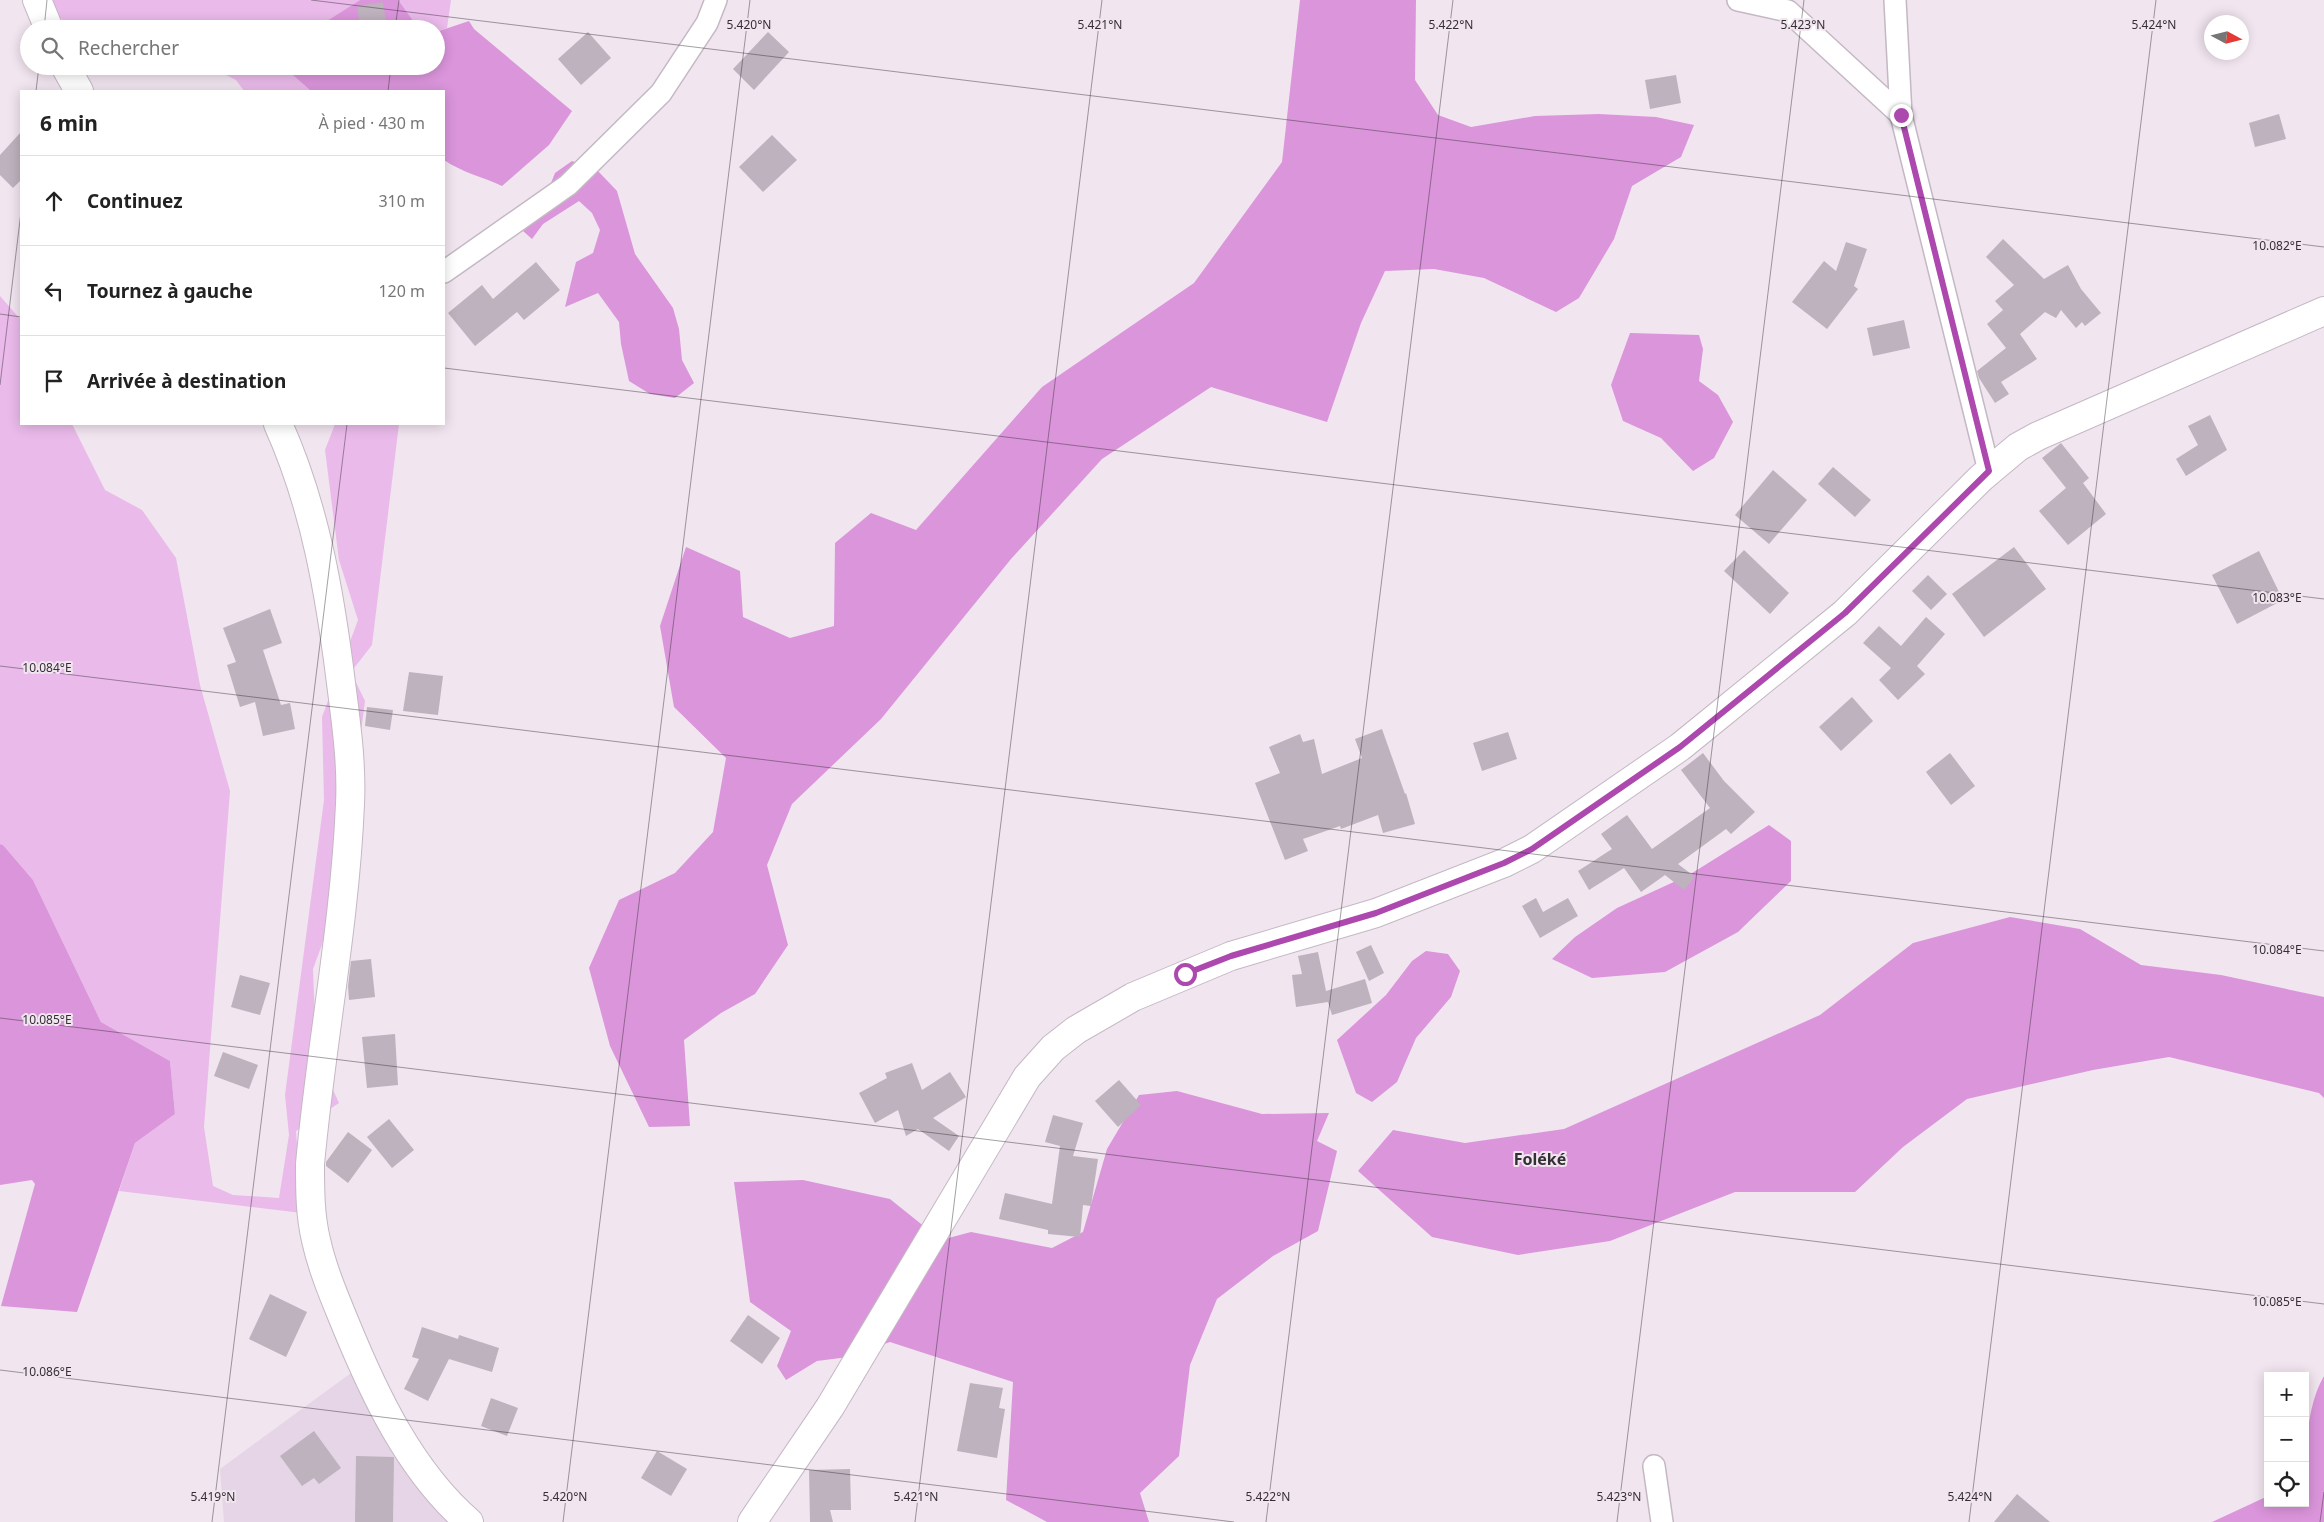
<!DOCTYPE html>
<html lang="fr">
<head>
<meta charset="utf-8">
<style>
	:root { --surface:#fff; --page:#f6f6f6; --text:#222; --muted:#767676; --line:#e0e0e0 }
	body { margin:0; font-family:"Noto Sans",sans-serif; background:var(--page); color:var(--text) }
	.controls { position:absolute; right:15px; bottom:15px; display:grid; overflow:hidden; border-radius:0px; box-shadow:0 2px 12px #0003 }
	.controls button { width:45px; height:45px; display:grid; place-items:center; padding:0; border:0; border-bottom:1px solid var(--line); background:var(--surface); color:var(--text); font:25px sans-serif }
	.compass { position:absolute; left:2204px; top:15px; width:45px; height:45px; border-radius:50%; background:var(--surface); box-shadow:0 2px 12px #0003; rotate:97deg }
	.stop { position:absolute; width:15px; height:15px; margin:-11px; border:4px solid #ac48ae; border-radius:50%; background:#fff }
	.stop.end { background:#ac48ae; border-color:#fff; box-shadow:0 1px 5px #0008 }
	.list { margin:0; padding:0; list-style:none }
	h2 { display:flex; justify-content:space-between; align-items:center; height:65px; margin:0; padding:0 20px; font-size:21px }
	h2 small { font-size:16px; font-weight:400; color:var(--muted) }
	.list li { display:grid; grid-template-columns:32px 1fr auto; gap:15px; align-items:center; box-sizing:border-box; height:90px; padding:0 20px; border-top:1px solid var(--line) }
	.list b { display:block; font-size:19px; white-space:nowrap }
	.list em { font-size:16px; font-style:normal; color:var(--muted) }
	.icon { flex:none; width:28px; height:28px; fill:none; stroke:currentColor; stroke-width:2; stroke-linecap:round; stroke-linejoin:round }
	.map { position:relative; flex:none; width:2324px; height:1522px; overflow:hidden }
	.search { position:absolute; background:var(--surface); box-shadow:0 2px 12px #0003; left:20px; top:20px; width:425px; height:55px; display:flex; align-items:center; gap:12px; box-sizing:border-box; padding:0 18px; border-radius:28px; color:var(--muted); font-size:19px }
	.panel { position:absolute; background:var(--surface); box-shadow:0 2px 12px #0003; left:20px; top:90px; width:425px; height:335px; border-radius:0px }
	.map>svg:first-child { display:block }
</style>
</head>
<body>
<div class="map">
<svg width="2324" height="1522" viewBox="0 0 2324 1522">
	<rect width="100%" height="100%" fill="#f1e5f0"/>
	<polygon fill="#e6d5e6" points="351,1373 380,1431 449,1522 224,1522 220,1469"/>
	<g fill="#eabaea">
		<polygon points="39,0 360,0 314,29 76,29 46,8"/>
		<polygon points="397,0 451,0 447,28 436,32 436,29 419,29"/>
		<polygon points="133,66 288,66 287,70 311,91 244,91 236,80 218,71 137,68"/>
		<polygon points="0,296 21,320 21,424 72,424 105,490 142,510 176,558 200,685 230,791 204,1127 213,1186 233,1195 279,1198 289,1135 285,1095 324,800 322,717 358,620 339,560 325,450 335,424 399,424 372,645 351,672 365,701 361,732 362,836 313,969 316,1052 339,1103 296,1131 302,1213 119,1191 135,1143 175,1114 170,1061 101,1022 33,880 3,845 0,844"/>
	</g>
	<g fill="#db95db">
		<polygon points="360,0 398,0 419,29 314,29"/>
		<polygon points="1300,0 1416,0 1415,80 1438,115 1471,127 1535,116 1599,114 1656,117 1694,125 1681,157 1632,186 1614,239 1579,298 1556,312 1484,278 1434,269 1385,271 1361,323 1327,422 1211,387 1102,459 1011,559 881,719 792,804 767,865 788,945 755,994 721,1013 684,1040 690,1126 649,1127 610,1046 589,968 619,900 675,873 713,832 726,758 674,707 660,626 686,547 740,571 743,617 790,638 834,626 835,543 871,513 916,530 1042,387 1194,283 1282,162"/>
		<path d="M469 21 474 29 572 111 549 145 502 186C483 177 461 172 444 160V91H311L287 70 288 66H436V32Z"/>
		<polygon points="572,161 597,170 617,191 635,254 673,308 679,329 682,360 694,383 675,398 650,394 629,381 621,344 619,322 598,293 565,307 576,262 593,253 600,230 592,213 579,201 543,224 532,239 523,231 543,203 555,173"/>
		<polygon points="1630,333 1699,335 1703,349 1699,381 1718,395 1733,422 1714,458 1693,471 1661,438 1623,421 1611,385"/>
		<polygon points="1769,825 1791,841 1791,881 1738,932 1665,972 1592,978 1552,959 1575,937 1617,908 1689,875"/>
		<polygon points="0,844 3,845 33,880 101,1022 170,1061 175,1114 135,1143 77,1312 1,1306 35,1184 32,1180 0,1185"/>
		<polygon points="2010,917 2080,929 2141,965 2221,975 2324,997 2324,1098 2319,1093 2169,1057 2093,1070 1967,1099 1903,1147 1855,1192 1735,1192 1610,1241 1518,1255 1432,1237 1358,1171 1393,1130 1465,1143 1564,1129 1820,1015 1913,943"/>
		<polygon points="1426,951 1448,954 1460,971 1451,997 1416,1038 1397,1082 1372,1102 1356,1093 1337,1040 1386,995 1412,961"/>
		<polygon points="1177,1091 1262,1114 1329,1113 1317,1141 1337,1151 1318,1231 1273,1256 1217,1299 1190,1365 1179,1456 1140,1493 1149,1522 1047,1522 1006,1500 1013,1382 890,1342 848,1357 817,1361 786,1380 777,1366 791,1331 750,1302 734,1182 803,1180 890,1199 941,1240 971,1232 1052,1248 1083,1232 1107,1149 1139,1095"/>
		<path d="M2324 1376V1522H2212L2268 1496V1503H2305C2305 1465 2304 1410 2324 1376Z"/>
	</g>
	<g fill="#bdb2bd">
		<polygon points="383,2 387,29 360,29 357,6"/>
		<polygon points="588,32 611,58 581,85 558,59"/>
		<polygon points="768,32 789,52 754,90 733,69"/>
		<polygon points="1676,75 1681,103 1650,109 1645,80"/>
		<polygon points="2279,114 2286,139 2255,147 2249,123"/>
		<polygon points="21,132 21,180 13,188 0,175 0,155"/>
		<polygon points="772,135 797,160 763,192 739,167"/>
		<polygon points="2003,239 2044,279 2068,265 2081,289 2101,313 2085,326 2082,322 2076,328 2061,310 2056,318 2045,312 2020,334 2037,359 2001,382 2009,394 1995,403 1979,378 1977,371 2006,348 1987,324 2003,310 1995,301 2014,285 1986,257"/>
		<polygon points="1846,242 1867,249 1854,286 1858,289 1827,329 1792,302 1824,261 1836,271"/>
		<polygon points="536,262 560,290 524,320 517,312 475,346 448,313 482,285 493,299"/>
		<polygon points="1904,320 1910,348 1873,356 1867,328"/>
		<polygon points="2210,415 2227,450 2186,476 2176,459 2198,445 2188,426"/>
		<polygon points="2061,443 2089,478 2083,483 2106,514 2068,545 2039,511 2066,488 2042,458"/>
		<polygon points="1833,467 1871,500 1855,517 1818,484"/>
		<polygon points="1773,470 1807,500 1769,544 1735,515"/>
		<polygon points="2014,547 2046,589 1984,637 1952,594"/>
		<polygon points="1744,550 1789,593 1770,614 1724,571"/>
		<polygon points="2259,551 2283,600 2237,624 2212,575"/>
		<polygon points="1928,575 1947,594 1931,610 1912,591"/>
		<polygon points="270,609 282,643 263,650 281,705 290,703 295,729 263,736 255,702 240,707 227,665 236,662 223,628"/>
		<polygon points="1926,617 1945,634 1917,666 1925,674 1898,700 1879,680 1891,668 1863,643 1879,626 1901,646"/>
		<polygon points="409,672 443,676 438,715 403,711"/>
		<polygon points="1852,697 1873,721 1841,751 1819,727"/>
		<polygon points="367,707 393,710 390,730 365,726"/>
		<polygon points="1382,729 1405,794 1406,793 1415,824 1383,833 1378,815 1341,829 1340,826 1303,839 1308,851 1285,860 1255,783 1280,773 1269,747 1300,734 1303,742 1314,739 1322,774 1362,758 1355,739"/>
		<polygon points="1508,732 1517,759 1482,771 1473,743"/>
		<polygon points="1703,753 1724,781 1755,812 1731,834 1726,829 1678,864 1695,877 1684,890 1665,875 1641,892 1624,868 1589,890 1578,871 1612,849 1601,834 1627,815 1652,849 1710,808 1681,770"/>
		<polygon points="1950,753 1975,786 1951,805 1926,772"/>
		<polygon points="1536,898 1543,912 1568,898 1578,916 1540,938 1522,906"/>
		<polygon points="1371,945 1384,973 1369,981 1356,952"/>
		<polygon points="1318,952 1326,991 1365,979 1372,1003 1332,1015 1328,1002 1296,1007 1292,975 1302,974 1298,956"/>
		<polygon points="371,959 375,997 349,1000 348,986 351,961"/>
		<polygon points="240,975 270,983 260,1015 231,1007"/>
		<polygon points="395,1034 398,1085 367,1088 362,1037"/>
		<polygon points="223,1052 258,1065 249,1089 214,1076"/>
		<polygon points="912,1063 922,1090 950,1072 966,1097 933,1118 959,1136 949,1151 918,1129 906,1136 898,1110 875,1123 859,1093 887,1078 885,1073"/>
		<polygon points="1119,1080 1141,1105 1118,1127 1095,1101"/>
		<polygon points="1053,1115 1083,1123 1073,1156 1098,1159 1091,1206 1083,1205 1080,1237 1048,1234 1048,1230 999,1219 1005,1193 1052,1204 1060,1146 1045,1142"/>
		<polygon points="389,1119 414,1150 392,1168 367,1137"/>
		<polygon points="348,1132 372,1150 348,1183 326,1166 326,1162"/>
		<polygon points="270,1294 307,1312 286,1357 249,1339"/>
		<polygon points="748,1315 780,1338 762,1364 730,1341"/>
		<polygon points="422,1327 458,1339 459,1335 499,1348 492,1372 449,1359 428,1401 404,1389 419,1359 412,1357"/>
		<polygon points="970,1383 1003,1388 999,1408 1005,1409 997,1458 957,1451"/>
		<polygon points="491,1398 518,1408 507,1436 481,1426"/>
		<polygon points="314,1431 341,1468 319,1484 314,1478 302,1486 280,1456"/>
		<polygon points="657,1451 687,1469 671,1496 641,1478"/>
		<polygon points="356,1456 394,1457 393,1522 355,1522"/>
		<polygon points="850,1469 851,1510 830,1510 833,1522 810,1522 809,1470"/>
		<polygon points="2017,1494 2050,1522 1994,1522"/>
	</g>
	<g fill="none" stroke-linecap="round" stroke-linejoin="round">
		<g stroke="#c4b8c4" stroke-width="24">
			<g id="street">
				<polyline points="1738,0 1788,11 1901,115"/>
				<polyline points="1895,0 1901,115 1989,471"/>
				<polyline points="444,272 568,185 661,93 707,23 716,0"/>
				<polyline points="1654,1466 1662,1522"/>
			</g>
		</g>
		<g stroke="#c4b8c4" stroke-width="30">
			<g id="secondary">
				<polyline points="37,0 49,29"/>
				<polyline points="65,66 79,91"/>
				<path d="M278 424C315 506 330 594 341 683 346 723 352 763 350 804 345 924 321 1044 310 1164 310 1190 310 1215 316 1240 322 1268 334 1296 345 1323 374 1394 410 1471 469 1522"/>
				<polyline points="752,1522 830,1407 1027,1077 1053,1048 1076,1030 1133,997 1231,956 1376,913 1504,863 1532,849 1680,747 1845,613 1981,478 2018,447 2038,436 2324,311"/>
			</g>
		</g>
		<use href="#street" stroke="#fff" stroke-width="21"/>
		<use href="#secondary" stroke="#fff" stroke-width="28"/>
	</g>
	<g fill="none" stroke-linecap="round" stroke-linejoin="round">
		<polyline stroke="#ac48ae" stroke-width="6" points="1185,974 1231,956 1376,913 1504,863 1532,849 1680,747 1845,613 1989,471 1901,115"/>
	</g>
	<path fill="none" stroke="#342f34" stroke-width="1" stroke-opacity="0.45" d="M311 0 2324 247M44 29 47 0M395 29 399 0M36 91 39 66M388 91 391 66M0 314 21 317M444 368 2324 599M0 385 21 212M0 666 2324 951M0 1018 2324 1304M0 1370 1234 1522M212 1522 347 424M563 1522 750 0M915 1522 1102 0M1266 1522 1453 0M1617 1522 1804 0M1969 1522 2156 0M2320 1522 2324 1492"/>
	<g text-anchor="middle" dominant-baseline="central" stroke-width="4" stroke-linejoin="round" paint-order="stroke">
		<g font-size="16" font-weight="bold" fill="#342f34" stroke="#f1e5f0">
			<text x="1540" y="1159">Foléké</text>
		</g>
	</g>
	<g font-size="12" text-anchor="middle" fill="#342f34" stroke="#f1e5f0" stroke-width="4" stroke-linejoin="round" paint-order="stroke">
		<text x="749" y="29">5.420°N</text>
		<text x="1100" y="29">5.421°N</text>
		<text x="1451" y="29">5.422°N</text>
		<text x="1803" y="29">5.423°N</text>
		<text x="2154" y="29">5.424°N</text>
		<text x="2277" y="250">10.082°E</text>
		<text x="2277" y="602">10.083°E</text>
		<text x="47" y="672">10.084°E</text>
		<text x="2277" y="954">10.084°E</text>
		<text x="47" y="1024">10.085°E</text>
		<text x="2277" y="1306">10.085°E</text>
		<text x="47" y="1376">10.086°E</text>
		<text x="213" y="1501">5.419°N</text>
		<text x="565" y="1501">5.420°N</text>
		<text x="916" y="1501">5.421°N</text>
		<text x="1268" y="1501">5.422°N</text>
		<text x="1619" y="1501">5.423°N</text>
		<text x="1970" y="1501">5.424°N</text>
	</g>
</svg>
<div class="controls">
<button>+</button>
<button>−</button>
<button><svg class="icon" aria-label="locate" viewBox="0 0 24 24"><circle cx="12" cy="12" r="6"/><path d="M12 2v4M12 18v4M2 12h4M18 12h4"/></svg></button>
</div>
<svg class="compass" viewBox="-18 -18 36 36"><path d="M0-13l5 13h-10z" fill="#e53935"/><path d="M0 13l5-13h-10z" fill="#767676"/></svg>
<div class="stop" style="left:1185px;top:974px"></div>
<div class="stop end" style="left:1901px;top:115px"></div>
<div class="search"><svg class="icon" aria-label="search" viewBox="0 0 24 24"><circle cx="10" cy="10" r="6"/><path d="M15 15l6 6"/></svg>Rechercher</div>
<section class="panel">
<h2>6 min<small>À pied · 430 m</small></h2>
<ul class="list">
<li><svg class="icon" aria-label="ahead" viewBox="0 0 24 24"><path d="M12 20V5M6 11l6-6 6 6"/></svg><div><b>Continuez</b></div><em>310 m</em></li>
<li><svg class="icon" aria-label="left" viewBox="0 0 24 24"><path d="M17 20v-9H6M10 6l-5 5 5 5"/></svg><div><b>Tournez à gauche</b></div><em>120 m</em></li>
<li><svg class="icon" aria-label="arrive" viewBox="0 0 24 24"><path d="M6 21V4h12l-3 4 3 4H6"/></svg><div><b>Arrivée à destination</b></div></li>
</ul>
</section>
</div>
</body>
</html>
